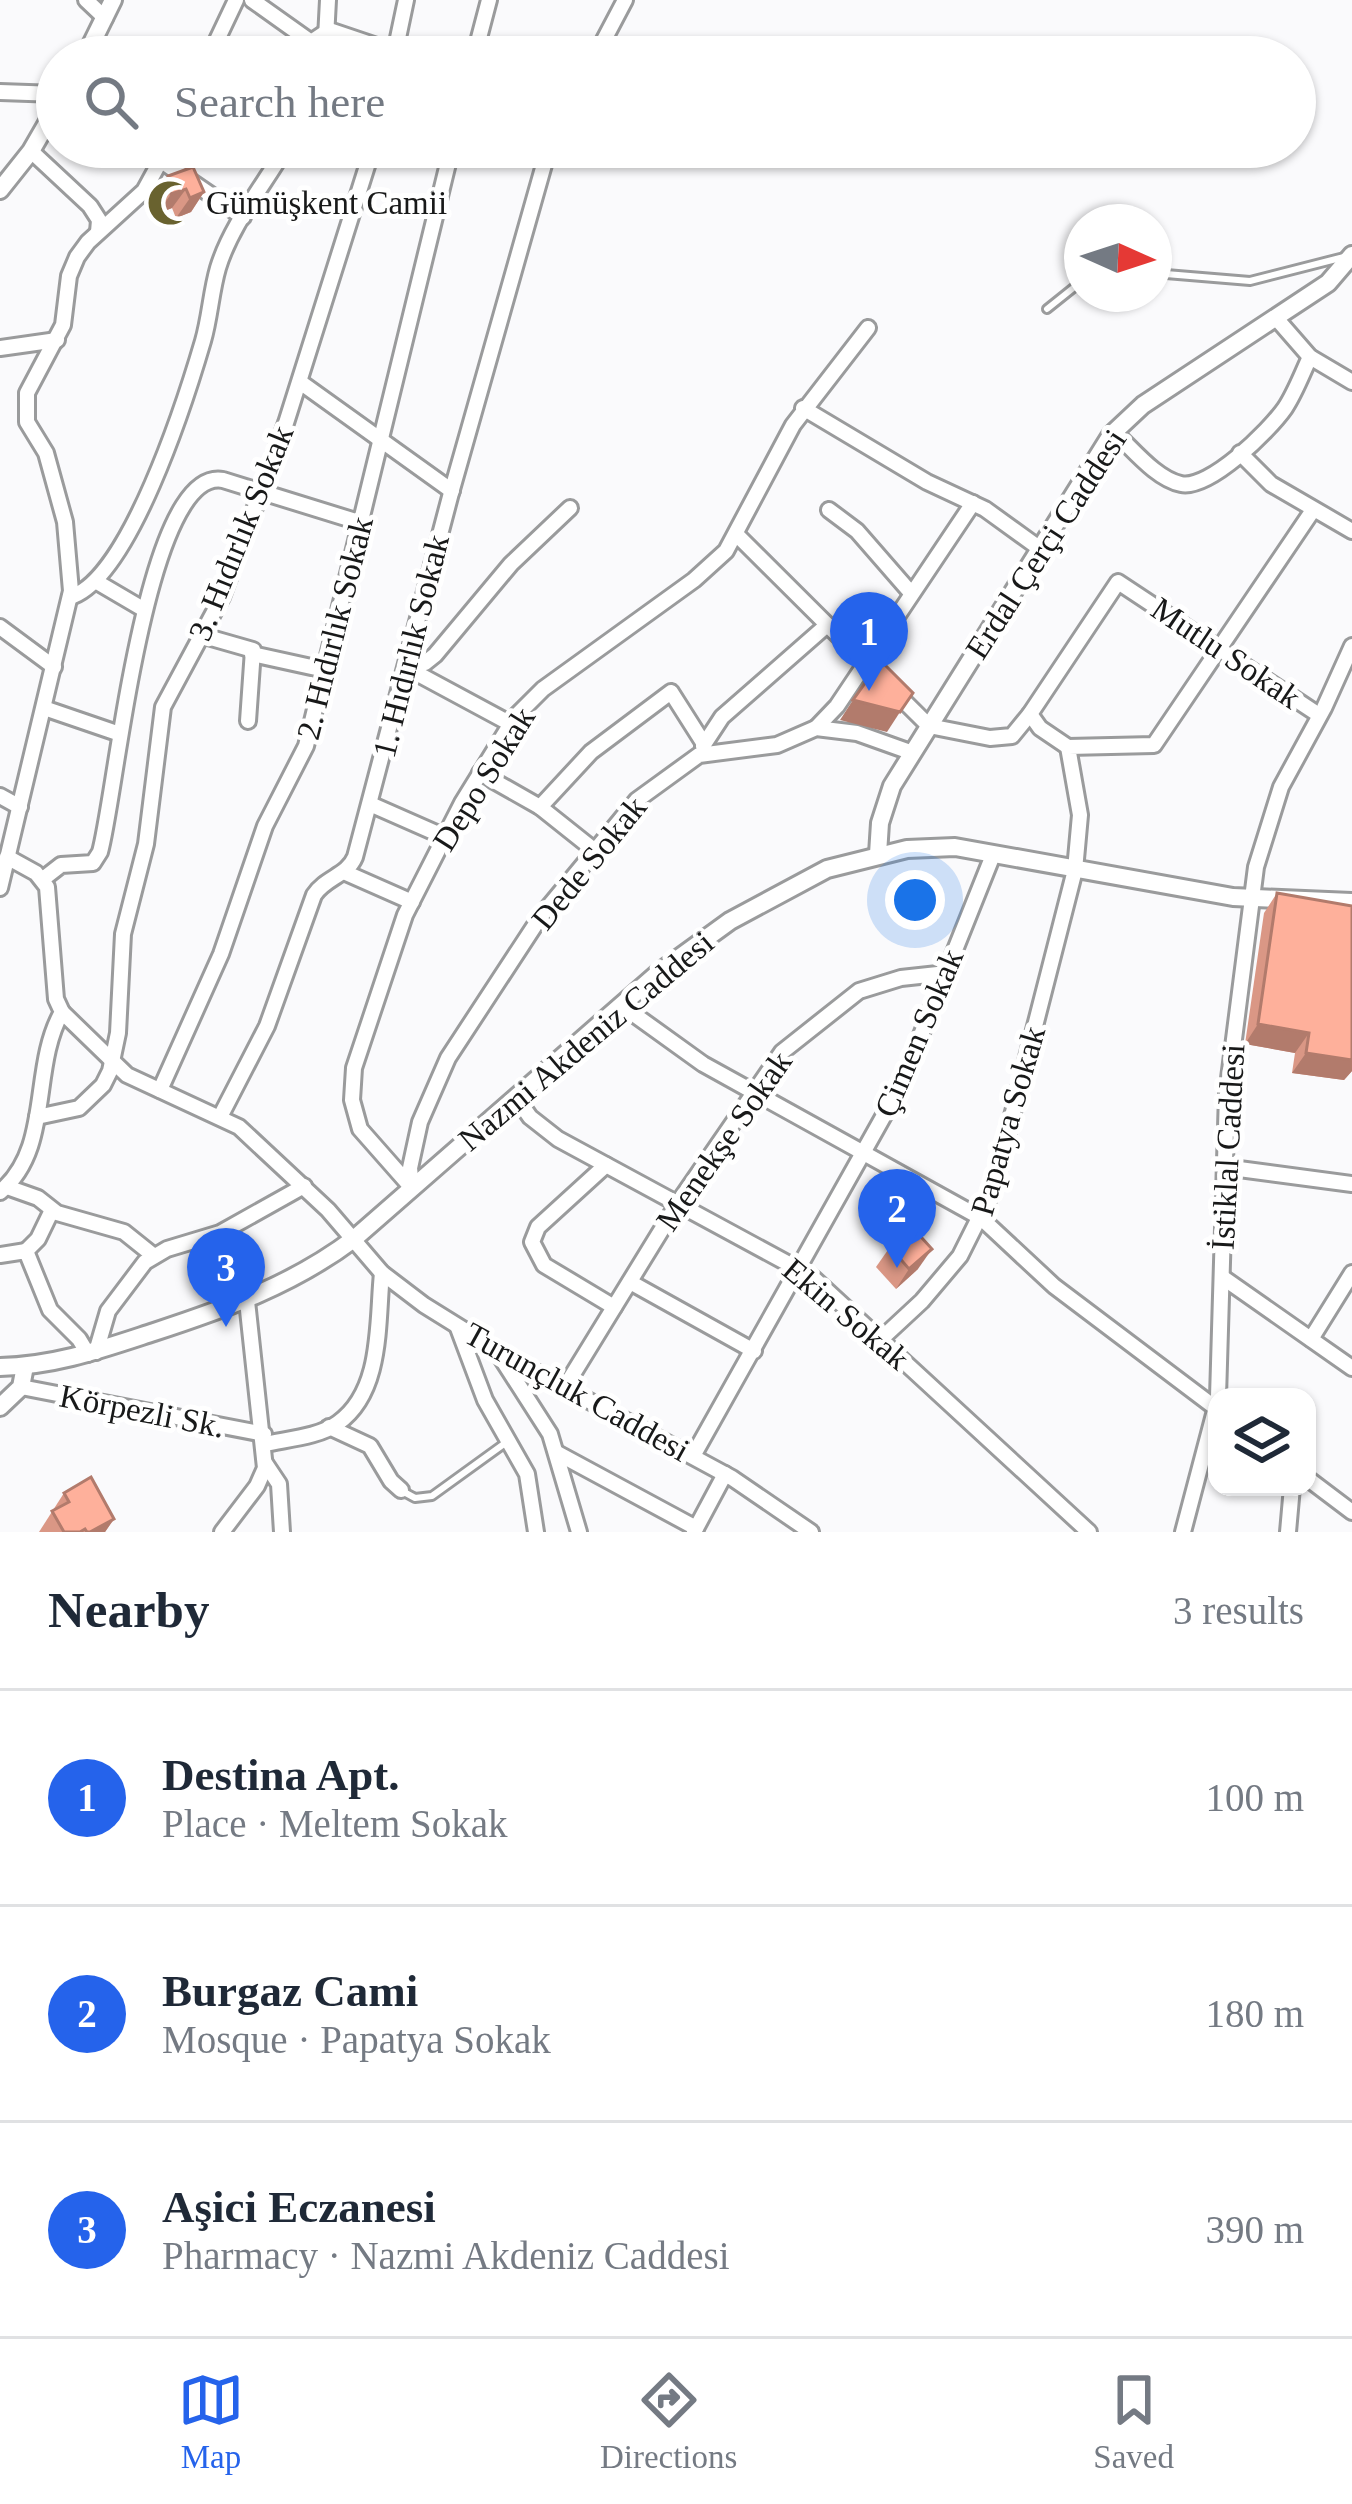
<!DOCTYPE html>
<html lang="en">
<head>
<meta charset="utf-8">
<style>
	:root { --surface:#fff; --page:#f6f6f7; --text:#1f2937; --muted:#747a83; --line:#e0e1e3; --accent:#2563eb }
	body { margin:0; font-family:Georgia,serif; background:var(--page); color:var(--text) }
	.controls { position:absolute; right:36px; bottom:36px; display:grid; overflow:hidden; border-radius:24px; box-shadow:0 3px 9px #0004 }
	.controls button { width:108px; height:108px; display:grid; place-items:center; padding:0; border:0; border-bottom:3px solid var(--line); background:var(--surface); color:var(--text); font:60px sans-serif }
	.compass { position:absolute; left:1064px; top:204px; width:108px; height:108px; border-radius:50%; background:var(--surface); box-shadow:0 3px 9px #0004; rotate:93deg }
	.you { position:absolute; left:915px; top:900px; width:42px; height:42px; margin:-30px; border:9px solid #fff; border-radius:50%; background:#1a73e8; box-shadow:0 0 0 18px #1a73e833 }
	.badge { display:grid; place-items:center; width:78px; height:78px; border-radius:50%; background:var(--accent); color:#fff; font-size:39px; font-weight:700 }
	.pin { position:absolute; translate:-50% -99px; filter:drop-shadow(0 3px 6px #0008) }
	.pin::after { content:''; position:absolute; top:63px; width:42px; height:36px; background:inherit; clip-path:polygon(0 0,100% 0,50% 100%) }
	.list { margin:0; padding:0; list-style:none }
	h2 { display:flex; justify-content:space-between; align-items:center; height:156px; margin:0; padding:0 48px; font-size:51px }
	h2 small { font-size:39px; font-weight:400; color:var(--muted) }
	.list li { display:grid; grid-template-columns:78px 1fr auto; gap:36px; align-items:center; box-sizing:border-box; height:216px; padding:0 48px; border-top:3px solid var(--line) }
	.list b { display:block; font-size:45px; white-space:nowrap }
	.list p { margin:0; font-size:39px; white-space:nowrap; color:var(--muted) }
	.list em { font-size:39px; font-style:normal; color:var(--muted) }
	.icon { flex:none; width:66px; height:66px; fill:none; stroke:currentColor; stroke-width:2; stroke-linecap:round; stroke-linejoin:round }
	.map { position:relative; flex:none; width:1352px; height:1532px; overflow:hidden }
	.search { position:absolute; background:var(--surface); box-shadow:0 3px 9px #0004; left:36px; right:36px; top:36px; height:132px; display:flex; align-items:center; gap:30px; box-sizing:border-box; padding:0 42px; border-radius:66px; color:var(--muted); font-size:45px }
	.sheet { height:804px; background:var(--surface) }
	nav { display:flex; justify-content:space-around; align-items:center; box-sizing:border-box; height:168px; border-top:3px solid var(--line); background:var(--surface); font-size:33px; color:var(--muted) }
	nav a { display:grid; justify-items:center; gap:6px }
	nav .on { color:var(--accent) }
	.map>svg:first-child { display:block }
</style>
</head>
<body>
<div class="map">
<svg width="1352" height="1532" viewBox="0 0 1352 1532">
	<rect width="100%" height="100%" fill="#fafafc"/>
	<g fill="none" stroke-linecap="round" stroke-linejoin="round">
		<g stroke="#9a9b9c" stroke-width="12">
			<g id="service">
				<polyline points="1154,273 1250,281 1344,257"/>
				<polyline points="1047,309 1082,281"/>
				<polyline points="404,1492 415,1498 432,1496 508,1441"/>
			</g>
		</g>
		<g stroke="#9a9b9c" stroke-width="20">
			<g id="minor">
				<polyline points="86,0 105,18"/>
				<polyline points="252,0 311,42 329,30 409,57"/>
				<polyline points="209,57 236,0"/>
				<polyline points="325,57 328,0"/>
				<polyline points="394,57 406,0"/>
				<polyline points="474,57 489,0"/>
				<polyline points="595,57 625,0"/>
				<polyline points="0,92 57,94"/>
				<polyline points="141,147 243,217"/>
				<polyline points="31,151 90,206 99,220 98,232"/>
				<polyline points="1276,318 1310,357 1352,382"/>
				<polyline points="0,348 57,340"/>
				<polyline points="300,382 452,491"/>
				<polyline points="803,408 927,482 985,509 1039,548"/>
				<path d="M1114 432C1132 448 1156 479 1181 484 1209 490 1269 431 1285 408 1295 393 1302 374 1310 357"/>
				<polyline points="1240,453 1271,484 1352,531"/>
				<polyline points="829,510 857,531 911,593"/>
				<polyline points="736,534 929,726 990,738 1012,736 1030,714 1118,582 1319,715"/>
				<polyline points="97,582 143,609"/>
				<path d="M70 597C129 580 186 399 203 341 210 317 211 292 218 268 231 225 264 185 286 147"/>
				<polyline points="0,627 54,667"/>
				<polyline points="204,636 253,650 248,721"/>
				<polyline points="252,654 325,670"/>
				<polyline points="407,668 425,663 435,655 511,564 570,508"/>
				<polyline points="407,668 511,724"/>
				<polyline points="44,708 120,734"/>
				<polyline points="1030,714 1040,728 1068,747"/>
				<polyline points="816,728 837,706 973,503"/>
				<polyline points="703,746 722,717 827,625"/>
				<polyline points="480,773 540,807 594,850"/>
				<polyline points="0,796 20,807"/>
				<polyline points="370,804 445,837"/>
				<polyline points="540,807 591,752 671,692 704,744"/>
				<polyline points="344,872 412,902"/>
				<path d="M43 879 61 865 93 863 100 852C116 797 145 466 223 480L362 523"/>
				<polyline points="0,888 71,591 65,522 46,453 27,422 27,393 63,325 69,276 77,257 88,242 144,191 168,147"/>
				<polyline points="621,1005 703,1064 981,1218 1054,1286 1217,1409"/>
				<polyline points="62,1012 127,1075 239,1127 328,1210 382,1273 424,1305 506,1356 732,1478 811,1532"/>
				<polyline points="160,1090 221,954 265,826 306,746 452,147"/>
				<polyline points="516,1097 530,1117 558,1139 811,1276 1089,1532"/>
				<polyline points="37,1117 79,1108 103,1085 110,1071 118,1033 123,934 146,844 163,707 222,597 286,423 373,147"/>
				<path d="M220 1117 267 1026 314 895C326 877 347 876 355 857L451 493 549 147"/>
				<polyline points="606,1165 538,1227 532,1242 544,1265 614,1307"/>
				<polyline points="1224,1167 1352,1184"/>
				<polyline points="7,1187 38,1198 57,1213 124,1232 154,1256"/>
				<polyline points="412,1188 360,1129 352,1100 354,1068 405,915 462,803 515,717 543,689 694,580 726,551 793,425 868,328"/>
				<polyline points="412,1188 410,1168 420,1122 448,1058 541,916 637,800 699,755 777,745 816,728 857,733 913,753"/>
				<path d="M0 1192C53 1148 30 1068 62 1012L56 999 47 887 36 873 7 857"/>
				<polyline points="26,1251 38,1239 52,1210"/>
				<polyline points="0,1255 26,1251 50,1310 79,1339 88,1354"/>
				<polyline points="1222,1277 1352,1368"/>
				<polyline points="630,1282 754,1351"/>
				<polyline points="458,1328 485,1400 527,1474 536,1532"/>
				<polyline points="1311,1339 1352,1273"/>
				<polyline points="880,1340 922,1301 960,1256 993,1190 1075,870 1080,815 1068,747 1154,745 1313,510"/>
				<polyline points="96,1352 108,1311 145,1262 167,1249 220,1233 304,1186"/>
				<polyline points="498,1353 550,1434 579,1532"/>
				<polyline points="21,1387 264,1434"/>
				<polyline points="565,1387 678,1203 782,1052 859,991 901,978 947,973"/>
				<polyline points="1218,1397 1227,1094 1256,867 1281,787 1324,708 1352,646"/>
				<polyline points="329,1427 370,1446 391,1481 401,1490"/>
				<path d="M265 1444C287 1439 319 1437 338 1423 383 1391 377 1322 382 1273"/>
				<polyline points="557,1453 696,1528"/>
				<polyline points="693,1456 901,1085 993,855"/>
				<polyline points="265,1463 279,1484 282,1532"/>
				<polyline points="1307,1478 1352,1512"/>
				<polyline points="222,1532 257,1486 265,1468 247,1301"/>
				<polyline points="694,1532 725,1474"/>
				<polyline points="1183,1532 1217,1403"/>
				<polyline points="1288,1532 1292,1487"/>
			</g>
		</g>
		<g stroke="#9a9b9c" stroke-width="22">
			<g id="tertiary">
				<polyline points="85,57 113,0"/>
				<polyline points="0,190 31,151 57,106"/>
				<polyline points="878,854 880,823 892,786 1111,435 1143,405 1328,283 1352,255"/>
				<path d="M0 1367C55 1366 102 1349 154 1332 227 1308 293 1285 355 1238L657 974 730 921 827 869 907 849 955 847 1233 897 1352 902"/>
				<polyline points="0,1407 21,1387 25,1366"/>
			</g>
		</g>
		<use href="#service" stroke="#fff" stroke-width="6"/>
		<use href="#minor" stroke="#fff" stroke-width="14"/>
		<use href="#tertiary" stroke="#fff" stroke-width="16"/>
	</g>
	<g fill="#da9785">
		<polygon points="168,176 204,192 191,212 176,218 172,208 157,214 154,196"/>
		<polygon points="1277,893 1352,906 1352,1071 1344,1080 1292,1073 1295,1053 1245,1044 1264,913"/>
		<polygon points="890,1247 918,1269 896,1289 876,1267"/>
		<polygon points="64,1493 114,1519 105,1532 39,1532"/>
	</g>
	<g fill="#b27b6c">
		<polygon points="186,189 172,208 157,214 171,194"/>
		<polygon points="204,192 191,212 176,218 190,198"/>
		<polygon points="853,700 900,712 887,732 840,720"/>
		<polygon points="1258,1024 1309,1033 1295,1053 1245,1044"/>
		<polygon points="1306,1053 1352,1060 1352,1071 1344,1080 1292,1073"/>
		<polygon points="932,1249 918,1269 896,1289 909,1269"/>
		<polygon points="114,1519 105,1532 90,1532"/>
	</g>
	<g fill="#feb09b" stroke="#b27b6c" stroke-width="3">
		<polygon points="193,167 204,192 190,198 186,189 171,194 168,176"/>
		<polygon points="881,661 913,693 900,712 853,700"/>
		<polygon points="1277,893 1352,906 1352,1060 1306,1053 1309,1033 1258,1024"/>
		<polygon points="912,1227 932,1249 909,1269 890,1247"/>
		<polygon points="91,1477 114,1519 90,1532 87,1532 85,1529 80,1532 64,1532 52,1511 69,1502 64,1493"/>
	</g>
	<defs>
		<g id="mosque-bare" transform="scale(3.6)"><path d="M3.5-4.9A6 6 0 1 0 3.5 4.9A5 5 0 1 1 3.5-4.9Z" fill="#69622f" stroke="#fff" stroke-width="2.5" paint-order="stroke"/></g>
	</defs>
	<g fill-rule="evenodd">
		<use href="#mosque-bare" x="170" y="203"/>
	</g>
	<g text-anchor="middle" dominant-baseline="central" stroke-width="10" stroke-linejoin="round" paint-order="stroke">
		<g font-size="33" fill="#181919" stroke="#fff" text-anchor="start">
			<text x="206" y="203">Gümüşkent Camii</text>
		</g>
		<g font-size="33" fill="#181919" stroke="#fff">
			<text transform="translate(241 533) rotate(-68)">3. Hıdırlık Sokak</text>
			<text transform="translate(1046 544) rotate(-57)">Erdal Çerçi Caddesi</text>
			<text transform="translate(335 628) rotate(-76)">2. Hıdırlık Sokak</text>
			<text transform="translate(411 646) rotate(-76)">1. Hıdırlık Sokak</text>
			<text transform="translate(1226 653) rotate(34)">Mutlu Sokak</text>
			<text transform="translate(484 779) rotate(-58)">Depo Sokak</text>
			<text transform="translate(589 863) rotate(-51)">Dede Sokak</text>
			<text transform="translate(919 1033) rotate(-67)">Çimen Sokak</text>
			<text transform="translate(586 1041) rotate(-40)">Nazmi Akdeniz Caddesi</text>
			<text transform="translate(1008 1121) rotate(-74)">Papatya Sokak</text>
			<text transform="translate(724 1141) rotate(-55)">Menekşe Sokak</text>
			<text transform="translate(1228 1147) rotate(-87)">İstiklal Caddesi</text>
			<text transform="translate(846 1314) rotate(40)">Ekin Sokak</text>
			<text transform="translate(577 1392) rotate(29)">Turunçluk Caddesi</text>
			<text transform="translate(142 1411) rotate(11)">Körpezli Sk.</text>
		</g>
	</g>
</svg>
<div class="controls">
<button><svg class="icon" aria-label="layers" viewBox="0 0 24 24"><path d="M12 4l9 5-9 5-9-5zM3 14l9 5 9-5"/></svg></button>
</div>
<svg class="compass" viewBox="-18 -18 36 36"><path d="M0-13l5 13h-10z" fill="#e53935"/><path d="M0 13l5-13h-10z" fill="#747a83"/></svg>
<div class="you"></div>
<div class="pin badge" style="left:869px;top:691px">1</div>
<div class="pin badge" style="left:897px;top:1268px">2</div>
<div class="pin badge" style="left:226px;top:1327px">3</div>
<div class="search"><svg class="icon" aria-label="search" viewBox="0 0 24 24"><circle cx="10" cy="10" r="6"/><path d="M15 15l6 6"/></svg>Search here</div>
</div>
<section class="sheet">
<h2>Nearby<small>3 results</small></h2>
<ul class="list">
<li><span class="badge">1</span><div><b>Destina Apt.</b><p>Place · Meltem Sokak</p></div><em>100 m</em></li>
<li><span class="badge">2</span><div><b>Burgaz Cami</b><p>Mosque · Papatya Sokak</p></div><em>180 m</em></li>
<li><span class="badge">3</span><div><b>Aşici Eczanesi</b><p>Pharmacy · Nazmi Akdeniz Caddesi</p></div><em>390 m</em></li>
</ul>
</section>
<nav>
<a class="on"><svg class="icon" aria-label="map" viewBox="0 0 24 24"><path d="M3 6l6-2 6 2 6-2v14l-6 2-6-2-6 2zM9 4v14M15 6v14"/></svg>Map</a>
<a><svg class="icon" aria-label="directions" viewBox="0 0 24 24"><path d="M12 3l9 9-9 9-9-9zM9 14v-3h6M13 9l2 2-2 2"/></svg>Directions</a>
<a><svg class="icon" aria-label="saved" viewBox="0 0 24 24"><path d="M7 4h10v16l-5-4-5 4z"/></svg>Saved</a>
</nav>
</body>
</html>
